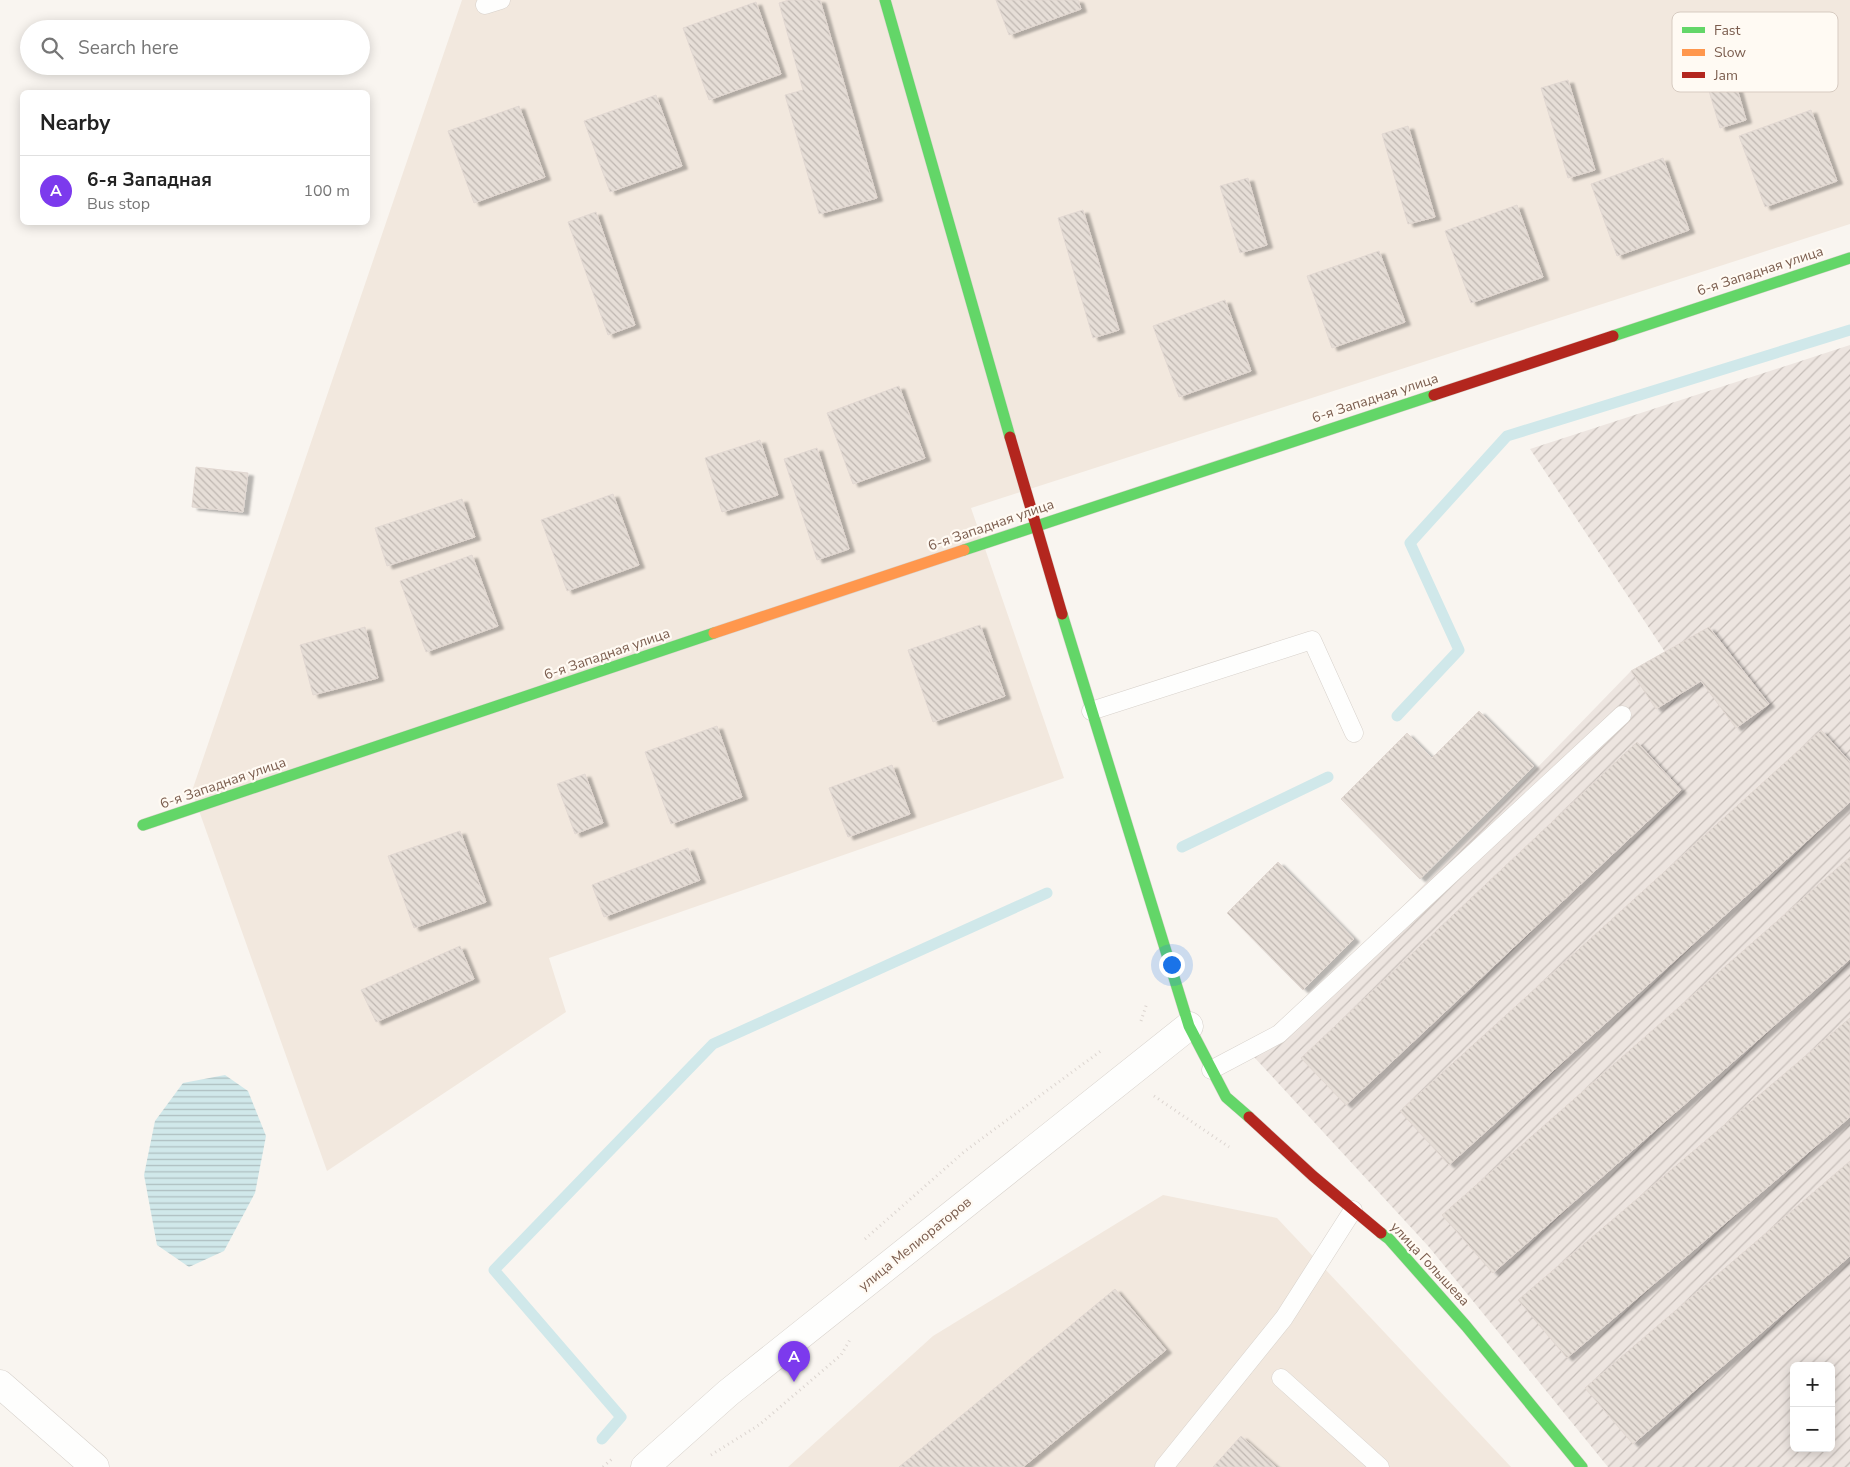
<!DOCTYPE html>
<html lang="en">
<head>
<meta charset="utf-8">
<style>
	:root { --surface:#fff; --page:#f6f6f6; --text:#222; --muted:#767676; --line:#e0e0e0; --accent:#7c3aed }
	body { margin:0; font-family:"Nunito Sans",sans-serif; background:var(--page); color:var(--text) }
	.controls { position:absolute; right:15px; bottom:15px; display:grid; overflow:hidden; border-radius:8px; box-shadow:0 2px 12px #0003 }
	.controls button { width:45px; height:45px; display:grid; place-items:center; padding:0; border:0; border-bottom:1px solid var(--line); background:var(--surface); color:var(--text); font:25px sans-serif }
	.you { position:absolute; left:1171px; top:964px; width:18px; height:18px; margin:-12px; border:4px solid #fff; border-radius:50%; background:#1a73e8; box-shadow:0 0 0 8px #1a73e833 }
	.badge { display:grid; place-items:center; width:32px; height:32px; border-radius:50%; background:var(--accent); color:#fff; font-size:16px; font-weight:700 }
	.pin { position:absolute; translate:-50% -41px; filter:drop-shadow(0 1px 2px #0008) }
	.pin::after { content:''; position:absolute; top:26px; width:18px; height:15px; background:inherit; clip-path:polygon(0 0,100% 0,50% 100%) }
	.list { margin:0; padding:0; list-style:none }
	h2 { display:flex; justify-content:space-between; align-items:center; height:65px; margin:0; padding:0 20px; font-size:21px }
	h2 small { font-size:16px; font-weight:400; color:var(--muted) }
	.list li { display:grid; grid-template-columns:32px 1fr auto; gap:15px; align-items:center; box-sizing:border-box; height:70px; padding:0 20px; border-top:1px solid var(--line) }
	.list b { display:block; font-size:19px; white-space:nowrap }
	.list p { margin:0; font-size:16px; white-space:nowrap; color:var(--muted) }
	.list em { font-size:16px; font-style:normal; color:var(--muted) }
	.icon { flex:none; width:28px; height:28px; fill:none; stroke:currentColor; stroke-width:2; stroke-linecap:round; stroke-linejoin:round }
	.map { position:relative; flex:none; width:1850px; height:1467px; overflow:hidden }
	.search { position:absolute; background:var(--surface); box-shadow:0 2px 12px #0003; left:20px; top:20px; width:350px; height:55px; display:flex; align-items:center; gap:12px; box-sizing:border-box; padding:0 18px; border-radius:28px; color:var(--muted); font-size:19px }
	.panel { position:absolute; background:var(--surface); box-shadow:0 2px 12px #0003; left:20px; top:90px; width:350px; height:135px; border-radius:8px }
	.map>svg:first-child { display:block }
</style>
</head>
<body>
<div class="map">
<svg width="1850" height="1467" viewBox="0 0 1850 1467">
	<defs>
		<pattern id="industrial-furrows" width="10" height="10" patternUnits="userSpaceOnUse" patternTransform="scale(1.25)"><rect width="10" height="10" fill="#ede5e0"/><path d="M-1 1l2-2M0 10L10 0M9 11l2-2" fill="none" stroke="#c5bdb8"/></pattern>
		<pattern id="water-rules" width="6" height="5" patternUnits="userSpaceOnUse" patternTransform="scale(1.25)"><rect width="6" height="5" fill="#d0e8ea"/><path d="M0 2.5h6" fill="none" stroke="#aebfc0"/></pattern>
		<pattern id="building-back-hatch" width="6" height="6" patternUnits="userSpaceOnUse" patternTransform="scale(1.25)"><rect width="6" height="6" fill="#e6ded7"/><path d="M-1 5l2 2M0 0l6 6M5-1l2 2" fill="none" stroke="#bfb7b1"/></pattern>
		<filter id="shadow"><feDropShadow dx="5.5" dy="3" stdDeviation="1" flood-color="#0004"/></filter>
	</defs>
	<rect width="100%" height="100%" fill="#f9f5f0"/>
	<g fill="#f2e8de">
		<polygon points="462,0 1850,0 1850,224 971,508 1064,778 549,958 566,1012 327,1171 192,791"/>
		<polygon points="1163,1195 1277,1218 1511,1467 788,1467 933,1336"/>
	</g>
	<path fill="url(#industrial-furrows)" fill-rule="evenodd" d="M1850 345V1467H1608L1429 1247 1254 1057 1279 1034 1631 671 1665 652 1530 449ZM1794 1366H1831V1448H1794Z"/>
	<polygon fill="url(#water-rules)" points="225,1075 248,1091 266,1136 255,1193 224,1251 189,1267 157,1245 144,1175 155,1121 183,1083"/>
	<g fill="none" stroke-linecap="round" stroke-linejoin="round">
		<g stroke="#d0e8ea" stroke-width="11">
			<polyline points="1397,716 1459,650 1410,543 1507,436 1850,330"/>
			<polyline points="1182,847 1328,777"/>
			<polyline points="602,1439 621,1417 494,1270 713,1044 1047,893"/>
		</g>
	</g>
	<g fill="url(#building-back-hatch)" stroke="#e2d8d2" filter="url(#shadow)">
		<polygon points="789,0 820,0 877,198 819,214 785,95 803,90 779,3"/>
		<polygon points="996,0 1078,0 1081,9 1009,35"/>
		<polygon points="756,2 781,74 709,100 683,28"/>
		<polygon points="1720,29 1746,120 1720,128 1693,37"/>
		<polygon points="1568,80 1595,170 1568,178 1541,88"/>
		<polygon points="656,95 682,166 610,192 584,121"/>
		<polygon points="519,106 545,177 474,203 448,131"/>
		<polygon points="1811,110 1837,181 1765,207 1739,136"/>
		<polygon points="1408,126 1435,217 1408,224 1382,134"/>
		<polygon points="1663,158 1689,230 1617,256 1591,184"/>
		<polygon points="1248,178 1267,245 1240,253 1220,186"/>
		<polygon points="1517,205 1543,277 1471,303 1445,231"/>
		<polygon points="1083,210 1119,330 1093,338 1058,218"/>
		<polygon points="596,212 635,325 608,335 568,222"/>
		<polygon points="1379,251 1405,322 1332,348 1307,276"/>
		<polygon points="1225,300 1251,371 1179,397 1153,326"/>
		<polygon points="899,386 925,458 853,484 827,413"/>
		<polygon points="760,440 778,495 722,512 705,458"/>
		<polygon points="817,448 849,549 817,560 784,459"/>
		<polygon points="196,467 248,473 243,512 192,507"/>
		<polygon points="613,494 639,565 567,591 541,520"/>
		<polygon points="462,499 475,537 387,566 375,528"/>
		<polygon points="472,555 498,626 426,652 400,581"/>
		<polygon points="980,625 1005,696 933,722 908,650"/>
		<polygon points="365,627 378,678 313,695 300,645"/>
		<polygon points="1709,627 1769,704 1736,728 1701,681 1656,709 1631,671"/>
		<polygon points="1479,711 1534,766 1420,879 1341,799 1407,733 1432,758"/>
		<polygon points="717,726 742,797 671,824 645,752"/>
		<polygon points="1821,730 1850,762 1850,802 1449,1165 1400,1111"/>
		<polygon points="1637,742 1681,790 1346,1105 1301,1058"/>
		<polygon points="892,765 910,814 848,837 829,788"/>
		<polygon points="585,774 603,823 575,834 557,784"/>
		<polygon points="460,831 486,902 414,928 388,856"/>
		<polygon points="688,848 700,880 604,917 592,885"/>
		<polygon points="1850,857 1850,959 1493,1273 1442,1215"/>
		<polygon points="1278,862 1354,939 1303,990 1227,913"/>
		<polygon points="460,946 474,979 376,1022 361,990"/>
		<polygon points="1850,1018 1850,1117 1567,1358 1518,1300"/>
		<polygon points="1850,1161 1850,1256 1633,1444 1585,1388"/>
		<polygon points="1115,1289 1166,1350 1023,1467 899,1467"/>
		<polygon points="1241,1436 1276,1467 1213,1467"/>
	</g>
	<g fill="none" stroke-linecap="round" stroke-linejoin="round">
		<g stroke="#d7d1cb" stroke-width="19">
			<g id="lane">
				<polyline points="485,5 501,0"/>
				<polyline points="1091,711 1312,640 1354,733"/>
				<polyline points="1211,1070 1279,1034 1622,715"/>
				<polyline points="1281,1378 1380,1467"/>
				<polyline points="1164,1467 1284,1318 1353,1210"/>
			</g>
		</g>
		<g stroke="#d7d1cb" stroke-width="29">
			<g id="street">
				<polyline points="0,1384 95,1467"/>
				<polyline points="645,1467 728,1393 1189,1026"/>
			</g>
		</g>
		<g stroke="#d9d2cb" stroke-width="12">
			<g id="fast">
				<polyline points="885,0 1010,437"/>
				<polyline points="1613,336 1850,258"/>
				<polyline points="964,550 1434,395"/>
				<polyline points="1062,614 1189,1026 1226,1097 1249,1117"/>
				<polyline points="143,825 714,633"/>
				<polyline points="1381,1233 1389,1239 1466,1326 1582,1467"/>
			</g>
		</g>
		<g stroke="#d9d2cb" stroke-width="12">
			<polyline id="slow" points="714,633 964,550"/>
		</g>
		<g stroke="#d9d2cb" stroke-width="12">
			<g id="jam">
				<polyline points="1434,395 1613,336"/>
				<polyline points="1010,437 1062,614"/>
				<polyline points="1249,1117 1313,1176 1381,1233"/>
			</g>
		</g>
		<g stroke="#dcd5d0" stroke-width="3" stroke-dasharray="1 4" stroke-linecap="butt">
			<polyline points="1141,1021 1147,1003"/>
			<polyline points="1154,1096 1229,1147"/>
			<polyline points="865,1239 965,1151 1102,1050"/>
			<polyline points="711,1455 759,1425 841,1355 851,1338"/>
			<polyline points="603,1467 613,1458"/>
		</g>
		<use href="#lane" stroke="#fefefd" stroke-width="18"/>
		<use href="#street" stroke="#fefefd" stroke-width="28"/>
		<use href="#fast" stroke="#63d668" stroke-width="11"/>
		<use href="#slow" stroke="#ff974d" stroke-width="11"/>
		<use href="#jam" stroke="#b3261e" stroke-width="11"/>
	</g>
	<g text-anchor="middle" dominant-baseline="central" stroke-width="4.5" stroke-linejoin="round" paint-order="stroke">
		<g font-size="14" fill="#7a5c4d" stroke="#fffaf3">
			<text transform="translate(1760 271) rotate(-18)">6-я Западная улица</text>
			<text transform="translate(1375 398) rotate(-18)">6-я Западная улица</text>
			<text transform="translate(991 525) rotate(-19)">6-я Западная улица</text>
			<text transform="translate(607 654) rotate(-19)">6-я Западная улица</text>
			<text transform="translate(223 783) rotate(-19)">6-я Западная улица</text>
			<text transform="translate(915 1244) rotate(-39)">улица Мелиораторов</text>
			<text transform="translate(1430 1264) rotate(47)">улица Голышева</text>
		</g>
	</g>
	<rect x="1672" y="12" width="166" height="80" rx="8" fill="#fffaf3" stroke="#d7cbc1" stroke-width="1"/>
	<rect x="1682" y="27" width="23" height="6" fill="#63d668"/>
	<rect x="1682" y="49" width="23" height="7" fill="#ff974d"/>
	<rect x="1682" y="72" width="23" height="6" fill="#b3261e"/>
	<g font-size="14" fill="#7a5c4d">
		<text x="1714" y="35">Fast</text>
		<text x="1714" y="57">Slow</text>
		<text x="1714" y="80">Jam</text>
	</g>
</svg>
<div class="controls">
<button>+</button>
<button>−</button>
</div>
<div class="you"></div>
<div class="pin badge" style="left:794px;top:1382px">A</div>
<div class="search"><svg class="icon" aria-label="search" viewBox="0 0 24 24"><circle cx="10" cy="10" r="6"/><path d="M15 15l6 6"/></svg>Search here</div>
<section class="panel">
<h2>Nearby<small></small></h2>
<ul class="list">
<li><span class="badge">A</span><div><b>6-я Западная</b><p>Bus stop</p></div><em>100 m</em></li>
</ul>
</section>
</div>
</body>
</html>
